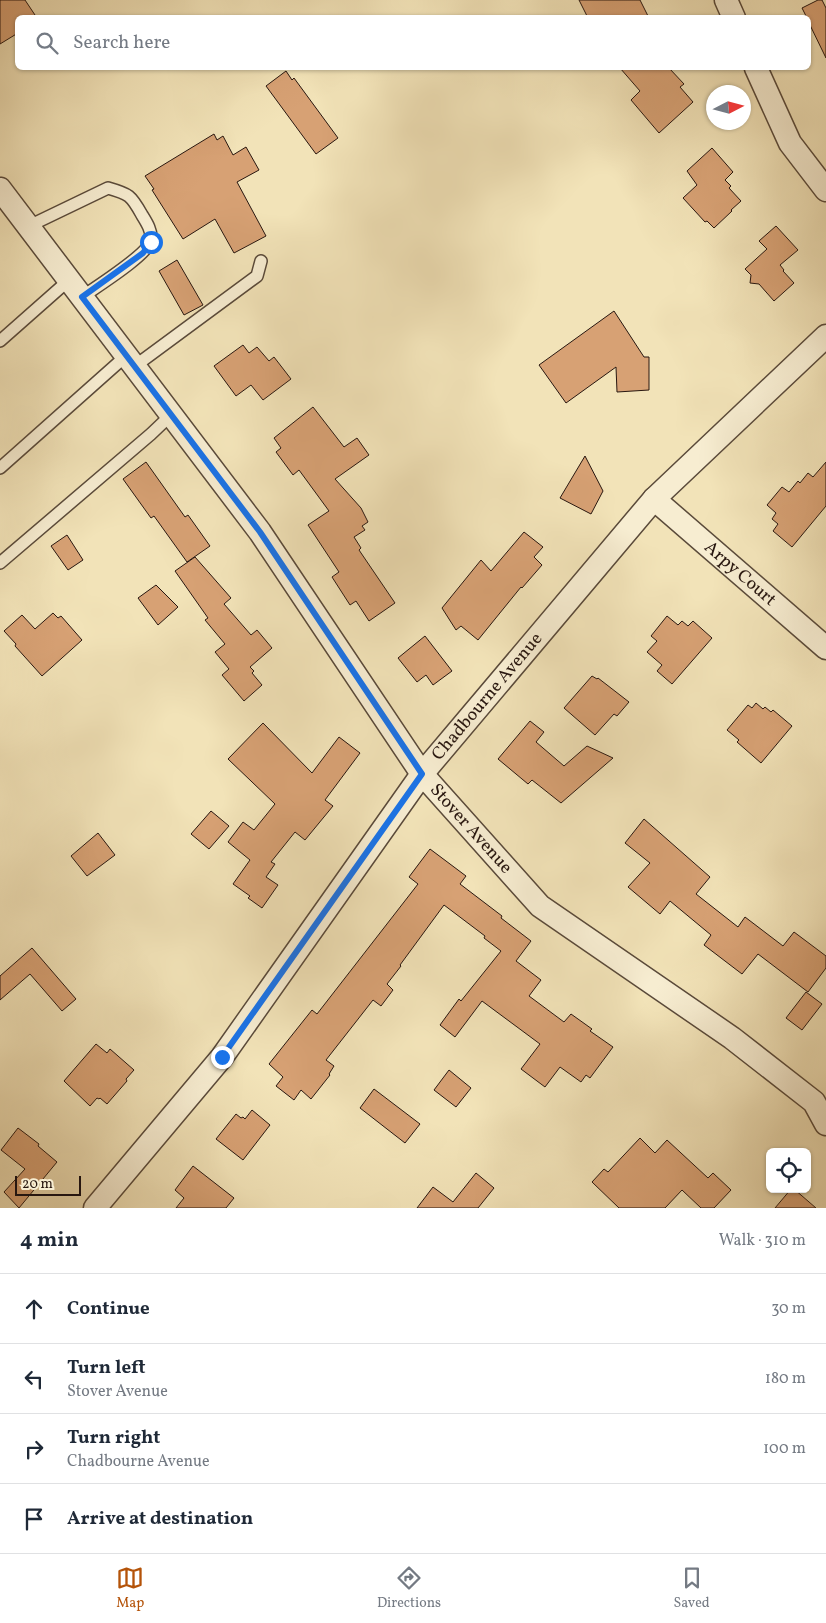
<!DOCTYPE html>
<html lang="en">
<head>
<meta charset="utf-8">
<style>
	:root { --surface:#fff; --page:#f6f6f7; --text:#1f2937; --muted:#747a83; --line:#e0e1e3; --accent:#b45309 }
	body { margin:0; font-family:Vollkorn,serif; background:var(--page); color:var(--text) }
	.controls { position:absolute; right:15px; bottom:15px; display:grid; overflow:hidden; border-radius:8px; box-shadow:0 1px 4px #0004 }
	.controls button { width:45px; height:45px; display:grid; place-items:center; padding:0; border:0; border-bottom:1px solid var(--line); background:var(--surface); color:var(--text); font:25px sans-serif }
	.compass { position:absolute; left:706px; top:85px; width:45px; height:45px; border-radius:50%; background:var(--surface); box-shadow:0 1px 4px #0004; rotate:84deg }
	.scale { position:absolute; left:15px; bottom:12px; width:66px; box-sizing:border-box; padding-left:5px; border:2px solid #281710; border-top:0; font-size:14px; line-height:18px; white-space:nowrap; color:#281710; -webkit-text-stroke:4px #f7edd1; paint-order:stroke }
	.stop { position:absolute; width:15px; height:15px; margin:-11px; border:4px solid #1a73e8; border-radius:50%; background:#fff }
	.stop.end { background:#1a73e8; border-color:#fff; box-shadow:0 1px 5px #0008 }
	.list { margin:0; padding:0; list-style:none }
	h2 { display:flex; justify-content:space-between; align-items:center; height:65px; margin:0; padding:0 20px; font-size:21px }
	h2 small { font-size:16px; font-weight:400; color:var(--muted) }
	.list li { display:grid; grid-template-columns:32px 1fr auto; gap:15px; align-items:center; box-sizing:border-box; height:70px; padding:0 20px; border-top:1px solid var(--line) }
	.list b { display:block; font-size:19px; white-space:nowrap }
	.list p { margin:0; font-size:16px; white-space:nowrap; color:var(--muted) }
	.list em { font-size:16px; font-style:normal; color:var(--muted) }
	.icon { flex:none; width:28px; height:28px; fill:none; stroke:currentColor; stroke-width:2; stroke-linecap:round; stroke-linejoin:round }
	.map { position:relative; flex:none; width:826px; height:1208px; overflow:hidden }
	.search { position:absolute; background:var(--surface); box-shadow:0 1px 4px #0004; left:15px; right:15px; top:15px; height:55px; display:flex; align-items:center; gap:12px; box-sizing:border-box; padding:0 18px; border-radius:8px; color:var(--muted); font-size:19px }
	.sheet { height:345px; background:var(--surface) }
	nav { display:flex; justify-content:space-around; align-items:center; box-sizing:border-box; height:70px; border-top:1px solid var(--line); background:var(--surface); font-size:14px; color:var(--muted) }
	nav a { display:grid; justify-items:center; gap:2px }
	nav .on { color:var(--accent) }
	.map>svg:first-child { display:block }
</style>
</head>
<body>
<div class="map">
<svg width="826" height="1208" viewBox="0 0 826 1208">
	<rect width="100%" height="100%" fill="#f2e3b8"/>
	<filter id="stains"><feTurbulence type="fractalNoise" baseFrequency=".004" numOctaves="4"/><feColorMatrix values="0 0 0 0 .2 0 0 0 0 .09 0 0 0 0 .02 0 0 0 .5 -.17"/></filter>
	<radialGradient id="worn" r=".72"><stop offset=".6" stop-color="#630" stop-opacity="0"/><stop offset="1" stop-color="#630" stop-opacity=".3"/></radialGradient>
	<g fill="#d7a174" stroke="#281710">
		<polygon points="0,0 25,0 37,18 18,18 18,33 0,44"/>
		<polygon points="579,0 640,0 649,18 588,18"/>
		<polygon points="818,0 822,0 826,8 826,58 808,21 808,18 807,18 802,8"/>
		<polygon points="620,68 669,68 684,84 680,87 693,102 659,133 631,100 640,91"/>
		<polygon points="286,71 292,80 294,78 338,138 316,154 266,86"/>
		<polygon points="214,134 217,140 223,136 233,155 246,147 259,170 237,182 266,236 234,253 215,219 183,239 152,190 154,189 145,176"/>
		<polygon points="712,148 733,172 725,180 731,186 729,188 741,201 731,210 732,211 714,228 707,221 705,222 683,198 697,185 687,171"/>
		<polygon points="776,226 798,250 780,265 784,270 783,271 794,283 774,301 759,284 750,283 751,275 745,269 767,249 759,241"/>
		<polygon points="177,260 203,305 184,315 159,271"/>
		<polygon points="614,311 644,357 649,357 649,390 617,392 616,367 566,403 539,365"/>
		<polygon points="243,345 249,353 257,347 269,361 274,357 291,379 263,400 251,385 236,396 214,366"/>
		<polygon points="313,407 344,447 357,438 369,455 335,479 361,508 368,522 362,526 365,530 354,537 361,548 359,550 395,603 369,621 356,601 350,605 332,577 339,572 308,525 329,511 299,470 293,475 276,452 281,448 274,438"/>
		<polygon points="585,456 603,491 591,514 560,498"/>
		<polygon points="146,462 185,517 188,515 210,546 187,562 154,516 151,518 123,479"/>
		<polygon points="826,462 826,506 792,547 773,531 778,524 772,519 776,513 767,505 782,487 789,492 798,481 800,483 808,473 813,477"/>
		<polygon points="524,532 543,547 534,557 542,565 522,588 521,587 478,640 461,626 456,630 442,608 481,560 491,571"/>
		<polygon points="67,535 83,560 68,570 51,546"/>
		<polygon points="195,557 231,598 224,604 251,635 257,630 272,648 250,667 254,671 252,673 262,685 244,701 222,675 229,669 215,652 225,644 205,620 208,618 175,571"/>
		<polygon points="156,585 178,607 158,625 138,598"/>
		<polygon points="53,613 58,618 61,616 82,640 42,676 15,646 16,644 4,631 22,615 35,629"/>
		<polygon points="667,616 678,625 682,621 688,626 693,621 712,638 672,684 657,671 662,665 647,652 657,641 651,636"/>
		<polygon points="425,636 452,671 433,685 426,675 417,682 398,658"/>
		<polygon points="592,676 597,679 598,678 629,702 617,716 614,714 595,735 564,708"/>
		<polygon points="756,703 763,709 765,707 771,712 773,710 792,726 761,763 737,742 739,740 727,730 748,705 752,708"/>
		<polygon points="530,721 544,732 536,742 564,766 587,746 613,758 561,803 532,780 528,784 498,759"/>
		<polygon points="263,723 312,773 339,737 360,753 325,800 333,806 305,840 295,832 271,862 275,864 266,877 278,885 262,908 248,898 250,896 233,884 250,860 228,842 243,822 254,830 275,804 228,759"/>
		<polygon points="211,811 229,826 209,849 191,834"/>
		<polygon points="644,819 710,877 696,894 738,927 745,917 783,946 794,932 826,956 826,968 808,992 758,954 742,974 704,945 711,935 670,901 660,914 628,887 650,863 625,843"/>
		<polygon points="98,833 115,855 87,876 71,856"/>
		<polygon points="430,849 466,876 460,884 502,916 501,918 531,941 516,961 541,980 529,996 564,1022 571,1014 592,1029 590,1031 613,1047 590,1078 586,1075 581,1082 560,1067 545,1087 521,1069 540,1044 482,1001 455,1037 440,1025 459,999 461,1001 501,951 484,938 485,936 444,905 400,965 401,966 387,984 393,990 381,1006 373,1000 326,1060 334,1066 329,1074 330,1075 311,1099 301,1090 294,1100 276,1086 283,1077 269,1064 312,1010 317,1014 418,884 409,877"/>
		<polygon points="32,948 76,999 62,1011 30,974 0,1000 0,976"/>
		<polygon points="806,992 822,1004 802,1030 786,1018"/>
		<polygon points="96,1044 107,1053 110,1049 134,1070 126,1079 127,1081 107,1104 100,1098 99,1099 97,1098 90,1106 64,1081"/>
		<polygon points="449,1070 471,1088 456,1107 434,1090"/>
		<polygon points="374,1089 420,1124 405,1143 360,1108"/>
		<polygon points="252,1110 270,1125 243,1160 216,1139 236,1114 241,1118 243,1117 245,1119"/>
		<polygon points="18,1128 39,1144 38,1146 57,1162 19,1208 4,1192 25,1169 1,1150"/>
		<polygon points="640,1138 655,1153 667,1140 708,1178 713,1173 731,1190 714,1208 701,1208 682,1190 665,1208 619,1208 592,1182 604,1169 608,1172"/>
		<polygon points="193,1166 234,1198 226,1208 176,1208 184,1198 175,1190"/>
		<polygon points="476,1173 494,1188 478,1208 417,1208 433,1187 453,1202"/>
		<polygon points="791,1189 794,1189 816,1208 775,1208"/>
	</g>
	<g fill="none" stroke-linecap="round" stroke-linejoin="round">
		<g stroke="#5a4a3a" stroke-width="14">
			<g id="service">
				<path d="M29 226 108 188C129 194 131 195 142 215 147 223 152 231 151 240 149 254 96 287 82 297"/>
				<polyline points="0,341 69,280"/>
				<polyline points="135,366 257,276 261,261"/>
				<polyline points="0,468 127,355"/>
				<polyline points="0,563 151,434 172,414"/>
			</g>
		</g>
		<g stroke="#5a4a3a" stroke-width="25">
			<g id="minor">
				<polyline points="726,0 734,18"/>
				<polyline points="756,68 790,143 826,190"/>
				<path id="s1" d="M0 189 260 532 422 774 540 906 732 1038 814 1102 826 1124"/>
				<path id="s2" d="M654 499 826 648"/>
				<path id="s3" d="M95 1208 222 1057 422 774 654 499 826 336"/>
			</g>
		</g>
		<use href="#service" stroke="#f7edd1" stroke-width="11"/>
		<use href="#minor" stroke="#f7edd1" stroke-width="22"/>
	</g>
	<g fill="none" stroke-linecap="round" stroke-linejoin="round">
		<polyline stroke="#1a73e8" stroke-width="6" points="151,242 143,253 82,297 260,532 422,774 222,1057"/>
	</g>
	<g text-anchor="middle" dominant-baseline="central" stroke-width="4" stroke-linejoin="round" paint-order="stroke">
		<g font-size="18" fill="#281710" stroke="#f7edd1">
			<text stroke="none"><textPath href="#s2" startOffset="114">Arpy Court</textPath></text>
			<text stroke="none"><textPath href="#s3" startOffset="645">Chadbourne Avenue</textPath></text>
			<text stroke="none"><textPath href="#s1" startOffset="795">Stover Avenue</textPath></text>
		</g>
	</g>
	<rect width="100%" height="100%" filter="url(#stains)"/>
	<rect width="100%" height="100%" fill="url(#worn)"/>
</svg>
<div class="controls">
<button><svg class="icon" aria-label="locate" viewBox="0 0 24 24"><circle cx="12" cy="12" r="6"/><path d="M12 2v4M12 18v4M2 12h4M18 12h4"/></svg></button>
</div>
<svg class="compass" viewBox="-18 -18 36 36"><path d="M0-13l5 13h-10z" fill="#e53935"/><path d="M0 13l5-13h-10z" fill="#747a83"/></svg>
<div class="scale">20 m</div>
<div class="stop" style="left:151px;top:242px"></div>
<div class="stop end" style="left:222px;top:1057px"></div>
<div class="search"><svg class="icon" aria-label="search" viewBox="0 0 24 24"><circle cx="10" cy="10" r="6"/><path d="M15 15l6 6"/></svg>Search here</div>
</div>
<section class="sheet">
<h2>4 min<small>Walk · 310 m</small></h2>
<ul class="list">
<li><svg class="icon" aria-label="ahead" viewBox="0 0 24 24"><path d="M12 20V5M6 11l6-6 6 6"/></svg><div><b>Continue</b></div><em>30 m</em></li>
<li><svg class="icon" aria-label="left" viewBox="0 0 24 24"><path d="M17 20v-9H6M10 6l-5 5 5 5"/></svg><div><b>Turn left</b><p>Stover Avenue</p></div><em>180 m</em></li>
<li><svg class="icon" aria-label="right" viewBox="0 0 24 24"><path d="M7 20v-9h11M14 6l5 5-5 5"/></svg><div><b>Turn right</b><p>Chadbourne Avenue</p></div><em>100 m</em></li>
<li><svg class="icon" aria-label="arrive" viewBox="0 0 24 24"><path d="M6 21V4h12l-3 4 3 4H6"/></svg><div><b>Arrive at destination</b></div></li>
</ul>
</section>
<nav>
<a class="on"><svg class="icon" aria-label="map" viewBox="0 0 24 24"><path d="M3 6l6-2 6 2 6-2v14l-6 2-6-2-6 2zM9 4v14M15 6v14"/></svg>Map</a>
<a><svg class="icon" aria-label="directions" viewBox="0 0 24 24"><path d="M12 3l9 9-9 9-9-9zM9 14v-3h6M13 9l2 2-2 2"/></svg>Directions</a>
<a><svg class="icon" aria-label="saved" viewBox="0 0 24 24"><path d="M7 4h10v16l-5-4-5 4z"/></svg>Saved</a>
</nav>
</body>
</html>
